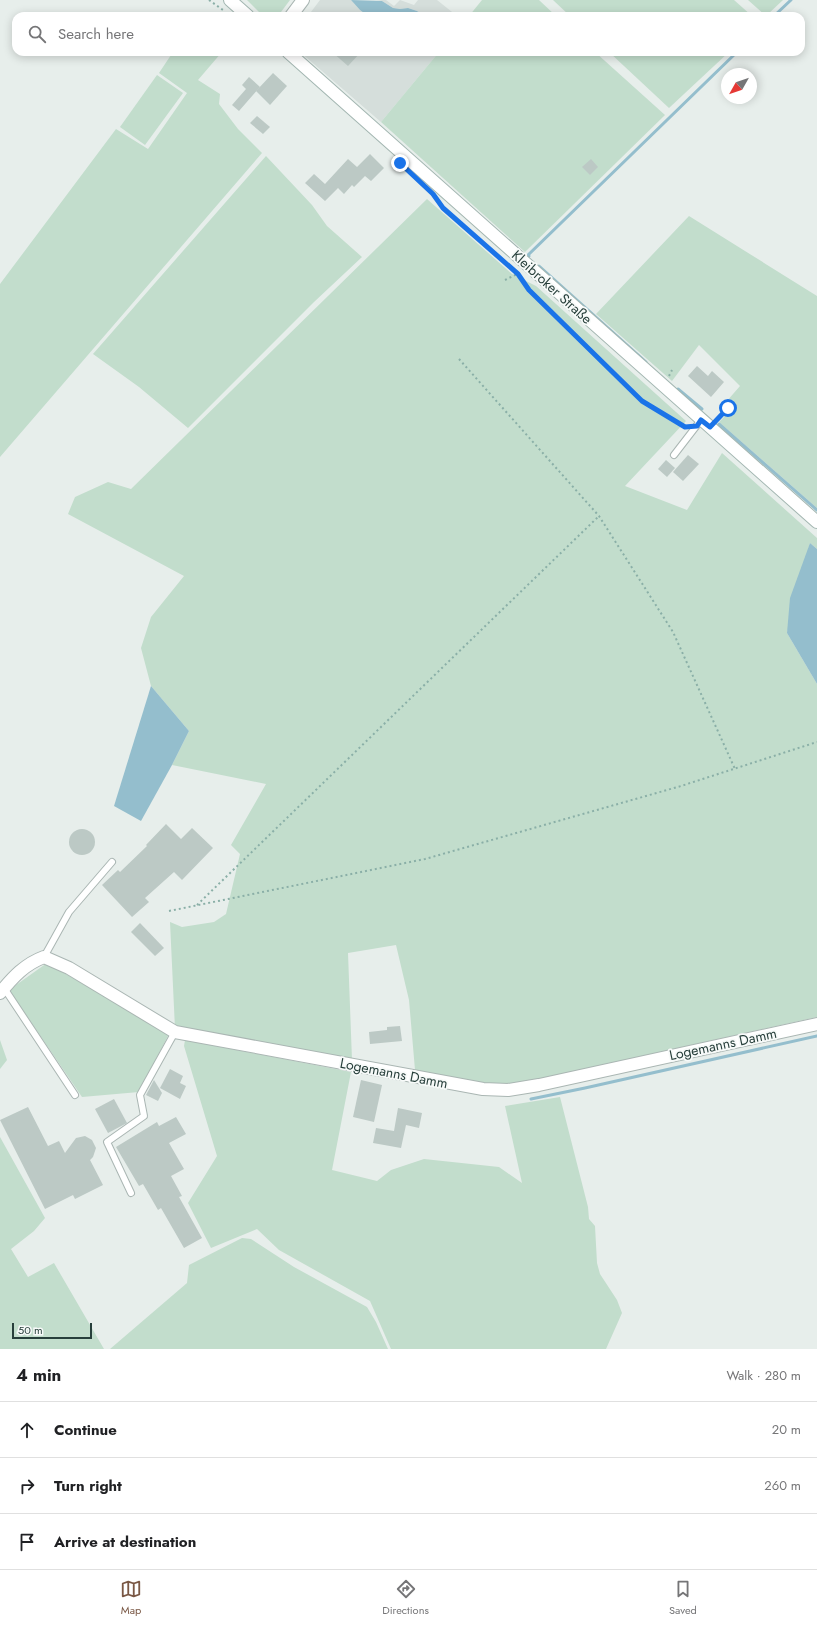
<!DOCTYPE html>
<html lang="en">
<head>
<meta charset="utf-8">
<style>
	:root { --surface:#fff; --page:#f6f6f6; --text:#202124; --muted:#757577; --line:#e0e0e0; --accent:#795744 }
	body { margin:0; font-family:Jost,sans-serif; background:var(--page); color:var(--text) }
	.compass { position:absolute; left:721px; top:68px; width:36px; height:36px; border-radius:50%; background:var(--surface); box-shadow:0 2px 10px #0003; rotate:230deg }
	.scale { position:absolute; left:12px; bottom:10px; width:80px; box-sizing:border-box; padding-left:4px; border:2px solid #273f3b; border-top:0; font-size:11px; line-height:14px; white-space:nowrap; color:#273f3b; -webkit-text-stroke:3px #f7faf9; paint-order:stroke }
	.stop { position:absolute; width:12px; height:12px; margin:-9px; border:3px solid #1a73e8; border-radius:50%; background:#fff }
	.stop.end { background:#1a73e8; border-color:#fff; box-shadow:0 1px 4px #0008 }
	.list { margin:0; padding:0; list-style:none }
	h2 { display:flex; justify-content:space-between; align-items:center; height:52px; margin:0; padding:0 16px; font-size:17px }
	h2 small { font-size:13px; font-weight:400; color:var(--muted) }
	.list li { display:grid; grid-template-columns:26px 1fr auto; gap:12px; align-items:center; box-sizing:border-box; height:56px; padding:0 16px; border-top:1px solid var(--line) }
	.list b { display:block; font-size:15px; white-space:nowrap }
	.list em { font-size:13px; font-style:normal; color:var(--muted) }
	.icon { flex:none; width:22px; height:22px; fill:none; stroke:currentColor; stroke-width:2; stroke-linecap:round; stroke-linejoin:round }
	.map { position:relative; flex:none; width:817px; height:1349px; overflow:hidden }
	.search { position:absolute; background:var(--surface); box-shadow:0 2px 10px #0003; left:12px; right:12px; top:12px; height:44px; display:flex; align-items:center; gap:10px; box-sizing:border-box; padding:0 14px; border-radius:12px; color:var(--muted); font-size:15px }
	.sheet { height:220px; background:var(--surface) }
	nav { display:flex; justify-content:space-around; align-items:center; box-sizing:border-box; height:56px; border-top:1px solid var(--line); background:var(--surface); font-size:11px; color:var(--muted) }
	nav a { display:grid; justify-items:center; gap:2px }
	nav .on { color:var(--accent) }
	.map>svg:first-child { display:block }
</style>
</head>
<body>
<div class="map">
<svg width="817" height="1349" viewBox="0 0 817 1349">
	<rect width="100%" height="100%" fill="#e7eeeb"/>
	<g fill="#d5dedb">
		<polygon points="320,0 351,0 360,10 368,16 308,16"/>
		<polygon points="377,0 386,0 394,6 400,0 414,5 418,0 437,0 457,16 424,16 417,11 408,8 400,9 393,8 382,1"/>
		<polygon points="300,52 439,52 381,122"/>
	</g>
	<g fill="#c2ddcc">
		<polygon points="247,0 290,0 278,16 263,16"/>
		<polygon points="482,0 539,0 556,16 469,16"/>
		<polygon points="553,0 734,0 752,16 570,16"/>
		<polygon points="748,0 783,0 766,16"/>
		<polygon points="173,52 222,52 198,80 220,94 219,104 238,129 262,153 0,457 0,284 116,129 148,149 187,93 159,73"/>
		<polygon points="439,52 595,52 665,115 525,252 381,122"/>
		<polygon points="609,52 729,52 669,108"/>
		<polygon points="157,75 183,93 145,145 120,127"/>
		<polygon points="266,156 312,205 327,226 362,257 314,302 188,428 139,387 93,354"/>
		<polygon points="427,199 512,274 536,286 686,421 625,486 687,510 722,453 817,538 817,549 810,543 787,633 817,684 817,1017 508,1086 467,1081 415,1070 409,1000 396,945 348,953 352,1060 175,1029 170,922 182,927 214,922 226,914 240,854 231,845 266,784 172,765 189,731 151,686 141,648 151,617 184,576 68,514 75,497 108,482 131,489"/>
		<polygon points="689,216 817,296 817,508 719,422 726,415 720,409 740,386 699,345 672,381 596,314"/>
		<polygon points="47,963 169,1034 139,1092 82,1097 9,990"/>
		<polygon points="0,1040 7,1060 0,1069"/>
		<polygon points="185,1040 351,1072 332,1170 377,1181 391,1170 424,1159 499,1167 522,1183 505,1106 560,1097 588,1207 589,1219 595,1226 597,1263 600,1274 617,1300 622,1313 606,1349 391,1349 370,1301 279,1250 257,1229 211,1248 188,1203 217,1156 184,1046"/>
		<polygon points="0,1137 45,1218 34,1231 11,1249 28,1277 54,1263 104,1349 0,1349"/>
		<polygon points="242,1238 251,1239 294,1267 367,1307 376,1322 388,1349 110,1349 187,1283 189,1265"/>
	</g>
	<g fill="#94becd">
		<polygon points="351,0 382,1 393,8 400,9 408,8 417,11 424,16 368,16 360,10"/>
		<polygon points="810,543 817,549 817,684 787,633 790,598"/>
		<polygon points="151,686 189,731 172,765 141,821 114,806"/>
	</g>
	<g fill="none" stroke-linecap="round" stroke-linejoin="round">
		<g stroke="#94becd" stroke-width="3">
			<polyline points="774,16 791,0"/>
			<polyline points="529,256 528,255 737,52"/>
			<polyline points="539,266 646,362"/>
			<polyline points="678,389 702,409"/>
			<polyline points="719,424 817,510"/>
			<polyline points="531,1099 585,1088 817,1036"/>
		</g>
	</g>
	<g fill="#bcc9c5">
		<polygon points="332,52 361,52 348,66"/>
		<polygon points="273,73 287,86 270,105 256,91"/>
		<polygon points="249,77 260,87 239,111 232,105 246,89 242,85"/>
		<polygon points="257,116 270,127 263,134 250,123"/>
		<polygon points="370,154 384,168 371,181 365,176 354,187 352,185 344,194 338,188 325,201 305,183 314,174 325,184 348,159 357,167"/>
		<polygon points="591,159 598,167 590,175 582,167"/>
		<polygon points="697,366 708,376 712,371 724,382 711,397 688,376"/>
		<polygon points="688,455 699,464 683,481 673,472"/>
		<polygon points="666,460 675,468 667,477 658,469"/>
		<polygon points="166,824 181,839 192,828 213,848 182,880 174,872 145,898 149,902 132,917 102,885 118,870 120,872 147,846 146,845"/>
		<circle cx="82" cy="842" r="13"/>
		<polygon points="140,923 164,948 155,956 131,932"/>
		<polygon points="400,1026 402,1041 370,1044 369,1032 387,1030 387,1027"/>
		<polygon points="170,1069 183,1076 180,1083 186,1086 180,1099 160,1088"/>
		<polygon points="154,1080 162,1093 158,1101 146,1095"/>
		<polygon points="361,1080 382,1085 374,1122 353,1117"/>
		<polygon points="114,1099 127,1123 108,1133 95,1109"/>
		<polygon points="28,1107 48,1146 59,1141 65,1153 76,1138 85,1136 92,1140 96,1148 93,1157 90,1160 103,1185 75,1199 73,1195 45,1209 0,1120"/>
		<polygon points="398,1108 422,1113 419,1128 406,1125 401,1148 373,1143 376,1128 394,1131"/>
		<polygon points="176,1117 186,1134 169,1143 184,1169 171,1176 182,1196 179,1197 202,1238 184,1248 161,1208 158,1210 143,1184 139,1186 116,1147 157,1122 159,1126"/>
	</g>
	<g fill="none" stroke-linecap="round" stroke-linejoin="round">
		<g stroke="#aab6b3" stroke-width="8">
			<g id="lane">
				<polyline points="674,455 701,420"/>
				<polyline points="44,957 69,912 112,862"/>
				<polyline points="4,988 75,1095"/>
				<polyline points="131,1193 107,1142 144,1116 140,1095 175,1032"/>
			</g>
		</g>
		<g stroke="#aab6b3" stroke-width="14">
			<g id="street">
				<polyline points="291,16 303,0"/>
				<path d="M0 993C13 977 25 964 44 957L69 968 175 1032 483 1089 508 1090 539 1085 817 1024"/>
			</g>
		</g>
		<g stroke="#a3b6b1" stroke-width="14">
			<g id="secondary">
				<polyline points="230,0 248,16"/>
				<polyline points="288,52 817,522"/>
			</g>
		</g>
		<g stroke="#8aafa7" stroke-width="2" stroke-dasharray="2 3" stroke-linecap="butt">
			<polyline points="209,0 223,10"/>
			<polyline points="439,203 443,208 518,274 529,290 642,401 686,427"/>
			<polyline points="505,280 517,274"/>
			<polyline points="459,359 599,516 673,632 735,769"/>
			<polyline points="669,376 672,370"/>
			<polyline points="718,419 728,408"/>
			<polyline points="197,905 599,516"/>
			<polyline points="169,911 425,859 681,786 817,742"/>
		</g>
		<use href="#lane" stroke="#fff" stroke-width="6"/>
		<use href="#street" stroke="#fff" stroke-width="12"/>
		<use href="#secondary" stroke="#fff" stroke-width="12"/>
	</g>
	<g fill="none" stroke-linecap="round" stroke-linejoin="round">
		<polyline stroke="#1a73e8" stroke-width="5" points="400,163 433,194 443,208 518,274 529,290 642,401 685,427 697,426 701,420 710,427 728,408"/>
	</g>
	<g text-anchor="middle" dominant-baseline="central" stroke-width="3.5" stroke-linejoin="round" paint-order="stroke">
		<g font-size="14" fill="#273f3b" stroke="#f7faf9">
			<text transform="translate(552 287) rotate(42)">Kleibroker Straße</text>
			<text transform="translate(723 1044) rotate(-12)">Logemanns Damm</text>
			<text transform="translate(394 1073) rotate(11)">Logemanns Damm</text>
		</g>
	</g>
</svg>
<svg class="compass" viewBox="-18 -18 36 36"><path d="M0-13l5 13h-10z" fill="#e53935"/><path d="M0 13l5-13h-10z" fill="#757577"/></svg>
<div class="scale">50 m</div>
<div class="stop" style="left:728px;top:408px"></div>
<div class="stop end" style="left:400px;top:163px"></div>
<div class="search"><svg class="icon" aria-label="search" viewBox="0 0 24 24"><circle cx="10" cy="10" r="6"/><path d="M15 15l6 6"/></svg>Search here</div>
</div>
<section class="sheet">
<h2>4 min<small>Walk · 280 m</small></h2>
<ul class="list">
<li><svg class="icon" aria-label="ahead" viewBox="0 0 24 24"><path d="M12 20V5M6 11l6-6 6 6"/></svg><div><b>Continue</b></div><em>20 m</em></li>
<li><svg class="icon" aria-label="right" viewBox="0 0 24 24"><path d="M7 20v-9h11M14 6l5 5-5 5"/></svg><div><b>Turn right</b></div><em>260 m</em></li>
<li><svg class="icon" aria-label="arrive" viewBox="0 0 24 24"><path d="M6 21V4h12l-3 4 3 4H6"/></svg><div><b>Arrive at destination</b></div></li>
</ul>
</section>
<nav>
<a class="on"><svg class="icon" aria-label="map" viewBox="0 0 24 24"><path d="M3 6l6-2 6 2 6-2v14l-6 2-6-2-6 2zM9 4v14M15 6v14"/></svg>Map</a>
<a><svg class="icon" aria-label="directions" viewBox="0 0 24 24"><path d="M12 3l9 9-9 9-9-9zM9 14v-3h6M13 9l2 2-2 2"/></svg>Directions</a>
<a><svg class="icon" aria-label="saved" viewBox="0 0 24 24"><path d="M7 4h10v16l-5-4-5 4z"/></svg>Saved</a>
</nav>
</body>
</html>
